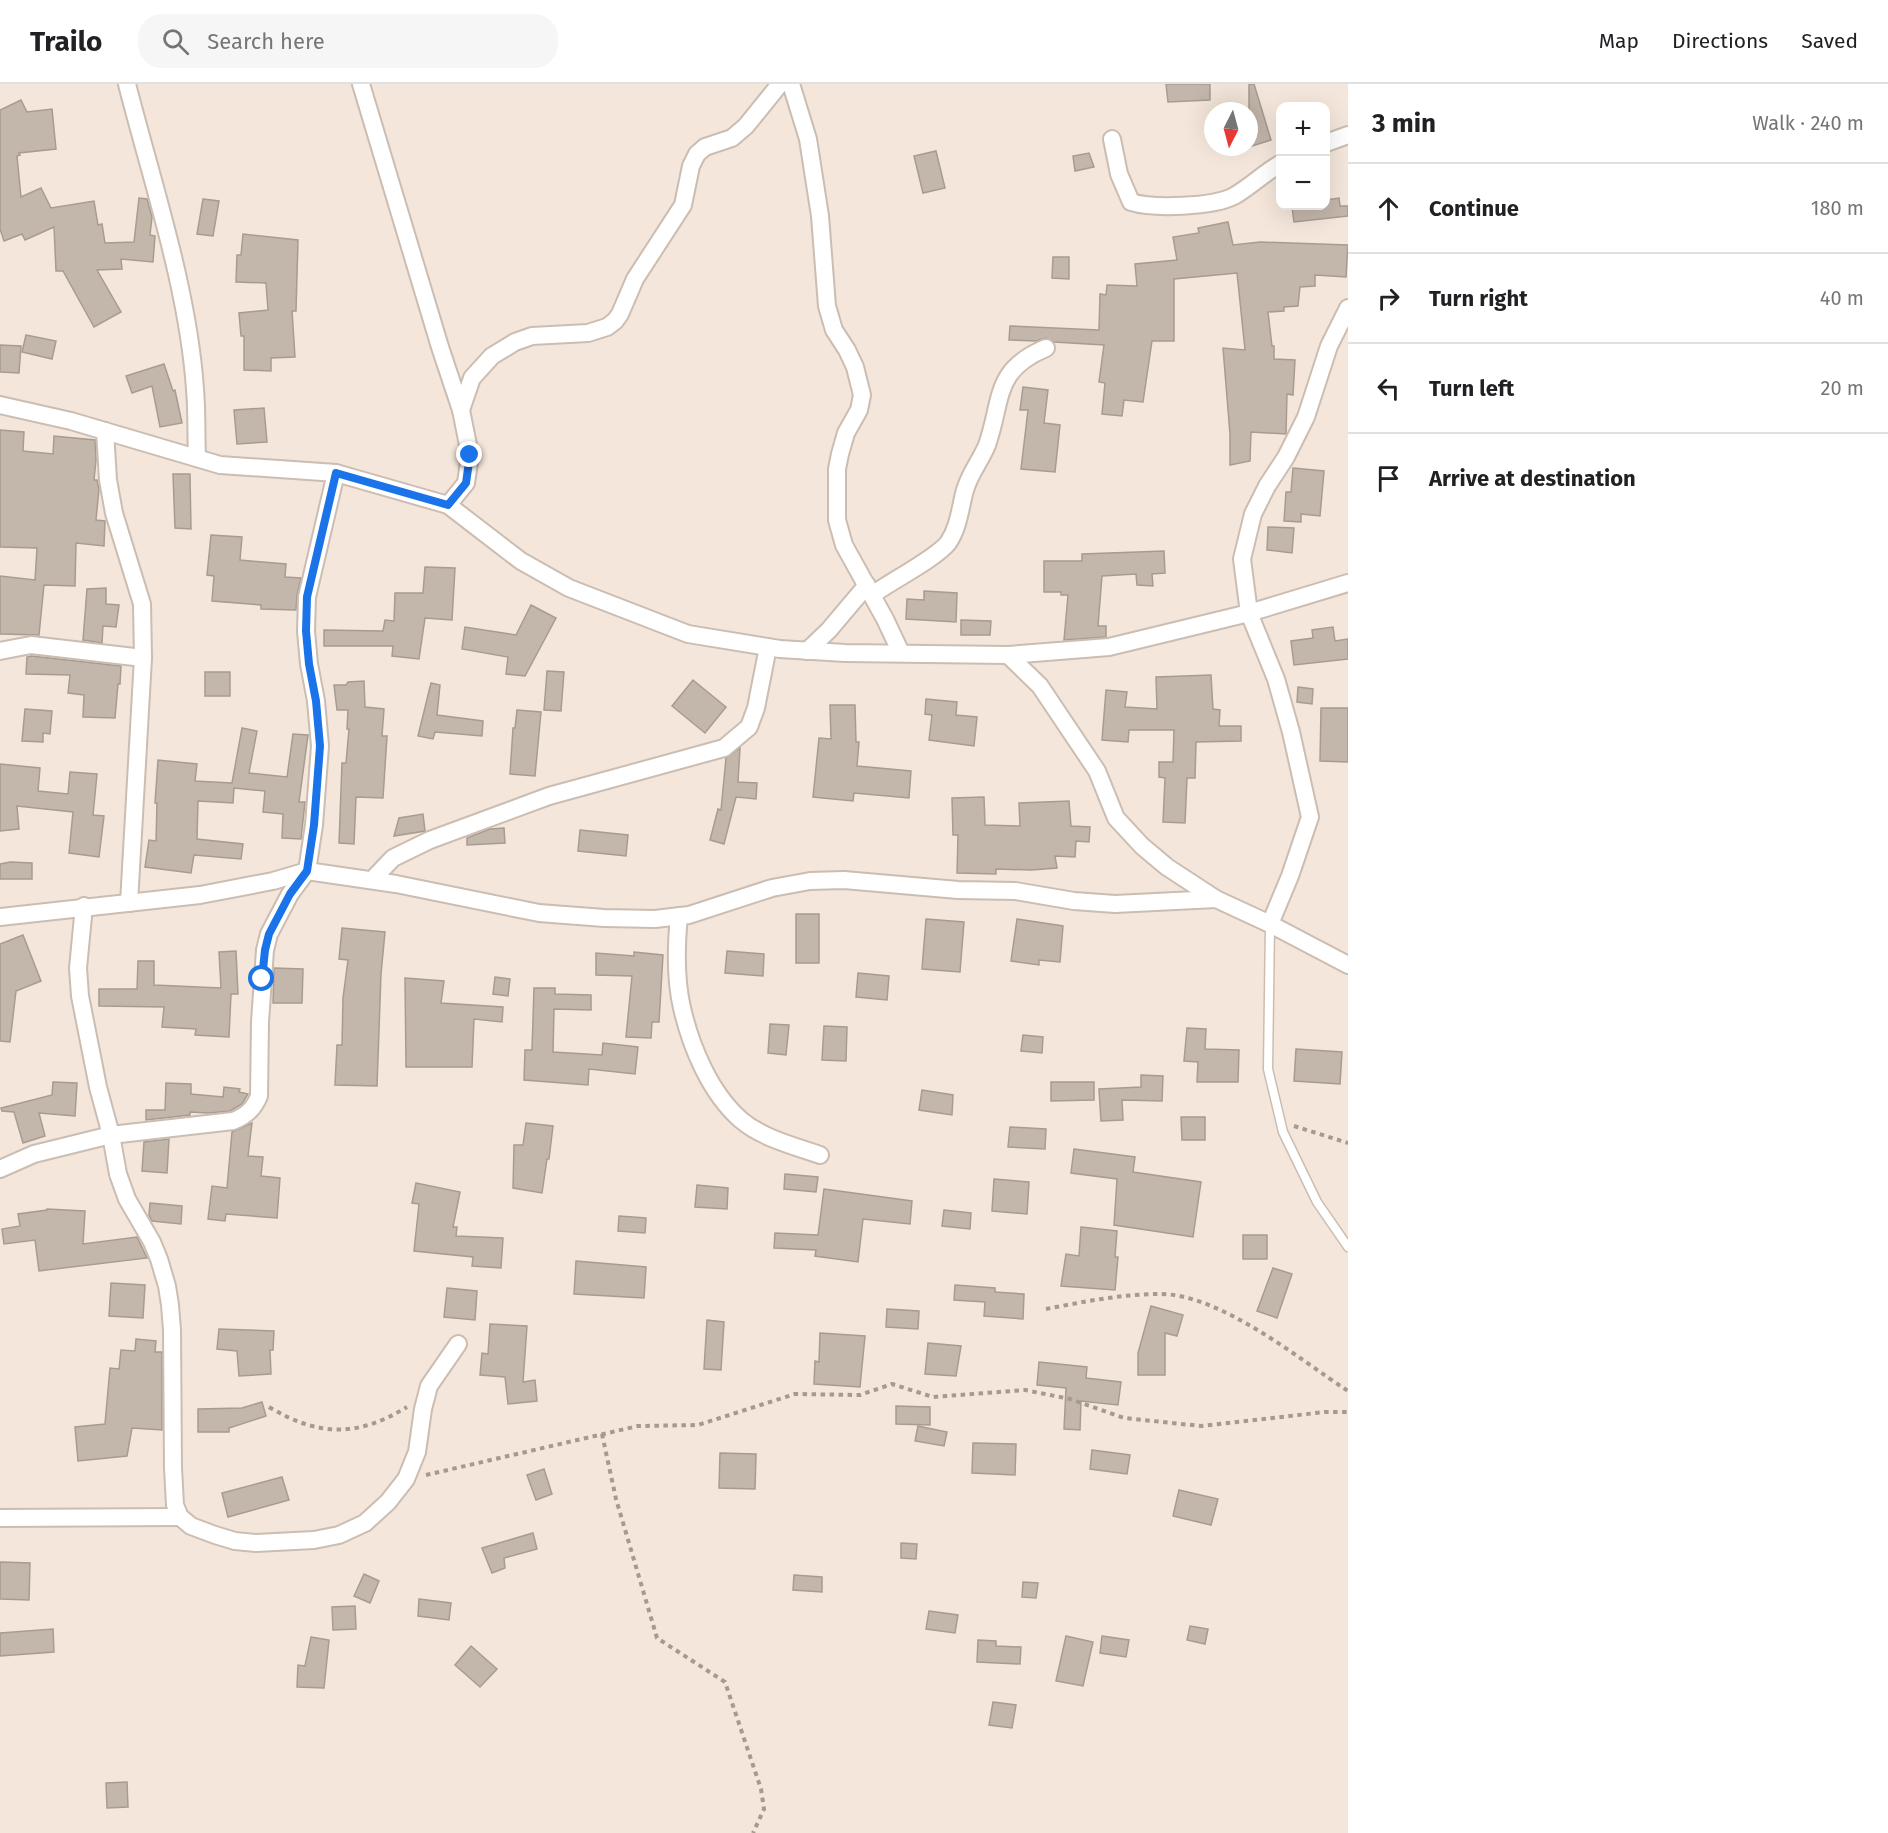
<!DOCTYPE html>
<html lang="en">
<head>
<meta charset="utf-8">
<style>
	:root { --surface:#fff; --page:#f6f6f6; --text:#202124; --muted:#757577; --line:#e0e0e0 }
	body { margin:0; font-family:"Fira Sans",sans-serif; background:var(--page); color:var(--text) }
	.controls { position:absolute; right:18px; top:18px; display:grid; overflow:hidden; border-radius:12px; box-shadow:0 6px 24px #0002 }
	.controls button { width:54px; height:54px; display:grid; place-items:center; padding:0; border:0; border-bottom:2px solid var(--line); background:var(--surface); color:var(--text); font:30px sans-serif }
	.compass { position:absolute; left:1204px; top:18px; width:54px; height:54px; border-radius:50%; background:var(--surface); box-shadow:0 6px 24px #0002; rotate:186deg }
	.stop { position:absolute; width:18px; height:18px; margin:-14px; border:4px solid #1a73e8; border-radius:50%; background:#fff }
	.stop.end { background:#1a73e8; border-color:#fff; box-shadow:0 2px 6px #0008 }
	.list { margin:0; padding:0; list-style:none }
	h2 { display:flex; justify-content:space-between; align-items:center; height:78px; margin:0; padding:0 24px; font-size:26px }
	h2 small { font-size:20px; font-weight:400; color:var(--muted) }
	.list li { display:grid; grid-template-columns:39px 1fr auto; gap:18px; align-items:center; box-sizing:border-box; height:90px; padding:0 24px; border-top:2px solid var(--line) }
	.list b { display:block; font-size:22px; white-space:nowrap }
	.list em { font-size:20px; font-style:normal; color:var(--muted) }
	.icon { flex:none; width:33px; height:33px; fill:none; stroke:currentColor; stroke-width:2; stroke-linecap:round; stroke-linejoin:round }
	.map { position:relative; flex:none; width:1348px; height:1749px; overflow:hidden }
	header { display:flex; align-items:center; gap:36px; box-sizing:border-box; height:84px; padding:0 30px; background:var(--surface); border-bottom:2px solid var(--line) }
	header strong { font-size:28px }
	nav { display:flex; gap:33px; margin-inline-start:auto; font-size:21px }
	.search { width:420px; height:54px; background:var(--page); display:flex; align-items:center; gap:15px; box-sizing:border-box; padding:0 21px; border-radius:24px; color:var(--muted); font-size:22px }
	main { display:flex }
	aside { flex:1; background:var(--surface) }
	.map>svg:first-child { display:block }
</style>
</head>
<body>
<header>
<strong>Trailo</strong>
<div class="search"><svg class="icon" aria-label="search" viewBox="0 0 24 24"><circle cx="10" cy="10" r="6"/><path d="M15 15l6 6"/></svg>Search here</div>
<nav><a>Map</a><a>Directions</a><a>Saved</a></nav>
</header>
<main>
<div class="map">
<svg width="1348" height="1749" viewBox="0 0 1348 1749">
	<rect width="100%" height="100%" fill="#f4e6da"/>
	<g fill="#c3b6ab" stroke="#a89b90" stroke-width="1.5">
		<polygon points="1166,0 1210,0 1210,16 1168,18"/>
		<polygon points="1249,0 1254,0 1271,56 1249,63"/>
		<polygon points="21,16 27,28 52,25 56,65 19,69 20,71 17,72 21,113 41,104 51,124 94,117 98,141 102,140 105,159 134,158 139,114 147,115 152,133 150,151 155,152 153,178 121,175 122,185 97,186 121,228 94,243 63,187 56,187 54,143 25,156 22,150 4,157 0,145 0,26"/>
		<polygon points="936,67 945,104 923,109 914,72"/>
		<polygon points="1089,69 1094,83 1075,87 1073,72"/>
		<polygon points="1339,114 1340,122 1348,122 1348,132 1294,138 1292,123 1326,122 1326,116"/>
		<polygon points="203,115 219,117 213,152 197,150"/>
		<polygon points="1228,138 1233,161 1260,158 1348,161 1346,193 1315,191 1315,202 1300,203 1298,222 1284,223 1284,227 1268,228 1272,262 1274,262 1274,275 1295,276 1293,311 1287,310 1286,350 1251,348 1250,377 1230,381 1230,350 1223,264 1245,266 1237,189 1174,195 1174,257 1152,257 1143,318 1124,316 1122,332 1102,330 1105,299 1099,298 1104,261 1054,258 1046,254 1036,257 1009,256 1010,242 1099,246 1100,210 1106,211 1107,201 1137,202 1135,180 1177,176 1173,153 1199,149 1198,144"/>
		<polygon points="243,150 298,156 296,227 292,227 295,273 271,274 271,287 244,286 244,252 241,252 239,229 268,226 266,199 236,198 237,171 241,171"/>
		<polygon points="1053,173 1069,173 1069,195 1052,194"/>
		<polygon points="26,251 56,257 52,275 22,268"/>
		<polygon points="0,261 21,262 19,289 0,288"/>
		<polygon points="164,280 173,307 175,306 182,339 160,343 152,302 132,309 126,292"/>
		<polygon points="1023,303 1048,306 1044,339 1060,341 1055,388 1021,385 1028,326 1020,326"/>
		<polygon points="264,324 267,358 237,360 234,326"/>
		<polygon points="0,346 24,348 23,367 53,370 54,352 95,356 96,376 94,396 97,396 99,405 96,436 105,437 104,462 76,459 75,502 44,501 39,551 0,550 0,492 35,496 37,464 0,463"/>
		<polygon points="1293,384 1324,387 1320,432 1301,430 1301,438 1284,437 1286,408 1291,408"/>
		<polygon points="173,390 190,390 191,445 175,444"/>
		<polygon points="1268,443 1294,444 1292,469 1267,466"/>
		<polygon points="211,451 242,453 240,476 286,480 285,493 301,494 297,511 296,526 261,525 261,521 212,517 214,492 207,491"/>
		<polygon points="1164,467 1165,489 1152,490 1153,502 1137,501 1136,490 1102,492 1098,542 1106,542 1106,553 1064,556 1068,511 1061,511 1061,508 1044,508 1044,477 1082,477 1082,470"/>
		<polygon points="425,483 455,484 452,536 425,534 419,575 392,572 393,562 324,562 324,546 383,547 385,536 394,537 395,509 423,509"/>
		<polygon points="106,504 106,520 119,521 116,543 103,542 102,559 83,556 87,505"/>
		<polygon points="924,507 957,509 956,538 906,535 907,515 924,516"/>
		<polygon points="531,521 556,534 525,592 506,590 508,573 462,565 465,543 516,551"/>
		<polygon points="961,536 991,537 990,551 961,551"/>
		<polygon points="1333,543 1335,557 1348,555 1348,575 1294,581 1291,557 1313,554 1312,546"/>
		<polygon points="31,572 121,582 120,600 118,600 115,634 83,633 84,611 68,609 70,591 26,590 27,573"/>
		<polygon points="547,587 564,588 561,627 544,626"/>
		<rect x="205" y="588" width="25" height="24"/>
		<polygon points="1211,591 1213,625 1220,626 1219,642 1241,642 1241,657 1196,658 1195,694 1187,694 1185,739 1163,738 1165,694 1159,693 1159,678 1173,678 1174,646 1129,646 1128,658 1102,656 1106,606 1127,608 1125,623 1157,625 1156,593"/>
		<polygon points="693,596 726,623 705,649 672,622"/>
		<polygon points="364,597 365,623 384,625 382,652 387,652 383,714 356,713 354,760 339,759 342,679 346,679 349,645 347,645 348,626 337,626 334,601 346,601 348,598"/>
		<polygon points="431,599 440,601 437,631 483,637 482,652 435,648 433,655 418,652"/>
		<polygon points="1298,603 1313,605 1312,620 1297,618"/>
		<polygon points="926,615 957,618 956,631 977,633 974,662 929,656 932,631 925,630"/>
		<polygon points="830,621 855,621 856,658 859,658 857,682 911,687 909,714 854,709 853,717 813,713 819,654 831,655"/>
		<polygon points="1321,624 1348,624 1348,678 1320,677"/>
		<polygon points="25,625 52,627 50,650 43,649 43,658 22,657"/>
		<polygon points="517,626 541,628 535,692 510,690 513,644 515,644"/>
		<polygon points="242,644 257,647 249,689 287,693 293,650 308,651 299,718 305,718 301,755 282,754 283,730 263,728 265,707 234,704 233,719 198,717 197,755 243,760 241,775 194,771 191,789 145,783 149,756 156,757 157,719 155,719 158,676 197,680 195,697 232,699"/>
		<polygon points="740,664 738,698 757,699 756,715 736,713 724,760 710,756 718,725 721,726 726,674"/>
		<polygon points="0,680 40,684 38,707 68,710 70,688 97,690 93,731 104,732 99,773 69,769 73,728 17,722 19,745 0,747"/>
		<polygon points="984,713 985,741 1020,742 1019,719 1069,717 1071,742 1090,743 1089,758 1076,757 1075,773 1055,772 1057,784 1031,786 996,785 996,790 957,789 958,751 953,751 952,714"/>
		<polygon points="423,730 425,747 394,752 399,734"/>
		<polygon points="504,744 505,759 467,761 467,754 490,745"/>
		<polygon points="580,746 628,751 626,772 578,767"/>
		<polygon points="10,778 32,779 32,795 0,795 0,780"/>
		<rect x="796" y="830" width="23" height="49"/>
		<polygon points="926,835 964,838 960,888 922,885"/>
		<polygon points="1017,835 1063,842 1060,878 1039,876 1039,881 1011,877"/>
		<polygon points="342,844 385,848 381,890 377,1002 335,1001 337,961 342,961 343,914 348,876 339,875"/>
		<polygon points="23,851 41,897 16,907 10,958 0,957 0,860"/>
		<polygon points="236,867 238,910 231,910 229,953 195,951 196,945 162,943 164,923 99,922 99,905 137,905 138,877 154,877 154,901 221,904 219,868"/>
		<polygon points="727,867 764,870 763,892 725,889"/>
		<polygon points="634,868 663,871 659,938 652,938 651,954 626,953 632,892 596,891 596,869 634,872"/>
		<polygon points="274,884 303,885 302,919 273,919"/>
		<polygon points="858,889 889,892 887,916 856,913"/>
		<polygon points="495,893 510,895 508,912 493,910"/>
		<polygon points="405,894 444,897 441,919 503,923 502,938 474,935 472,983 406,983"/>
		<polygon points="534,904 555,904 555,910 591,911 591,926 554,925 553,968 602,971 603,959 638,963 635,990 589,985 588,1001 524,996 525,966 532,966"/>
		<polygon points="770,940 789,941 786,971 768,969"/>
		<polygon points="824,942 847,943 846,977 822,976"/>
		<polygon points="1187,944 1206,945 1205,965 1239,966 1238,998 1197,998 1198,978 1184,977"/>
		<polygon points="1023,951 1043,953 1042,969 1021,967"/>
		<polygon points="1296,965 1342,968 1340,1000 1294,997"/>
		<polygon points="1141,991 1163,992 1162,1017 1122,1016 1123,1036 1101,1037 1099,1005 1141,1003"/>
		<polygon points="53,998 77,999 75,1032 39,1029 45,1052 23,1059 14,1028 2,1027 1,1024 52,1011"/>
		<polygon points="1051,998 1094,998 1094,1016 1051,1017"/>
		<polygon points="166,999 191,1000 191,1010 223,1013 224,1003 240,1005 239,1008 248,1010 242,1020 230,1027 209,1029 190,1028 190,1031 146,1036 146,1026 165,1026"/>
		<polygon points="922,1006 953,1011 952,1031 919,1026"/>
		<polygon points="1181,1033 1205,1033 1205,1056 1182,1056"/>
		<polygon points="252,1039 248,1072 263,1073 261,1092 280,1094 277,1134 226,1130 225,1137 208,1135 212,1102 227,1104 232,1048"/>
		<polygon points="526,1039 553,1042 549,1075 547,1075 542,1109 513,1104 514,1061 523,1061"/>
		<polygon points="1010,1043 1046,1045 1045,1065 1008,1063"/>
		<polygon points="169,1055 167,1089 142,1087 144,1058"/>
		<polygon points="1074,1065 1135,1073 1133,1088 1201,1098 1193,1153 1114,1141 1117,1095 1071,1089"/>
		<polygon points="785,1090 818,1093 816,1108 784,1105"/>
		<polygon points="994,1095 1029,1098 1027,1130 992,1127"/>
		<polygon points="416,1099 460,1108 453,1143 457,1143 456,1152 503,1154 501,1184 472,1182 473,1173 414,1167 419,1120 412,1119"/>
		<polygon points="697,1101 728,1104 727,1125 695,1123"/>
		<polygon points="824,1105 912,1117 910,1140 863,1135 858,1178 815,1172 816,1166 774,1164 775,1149 818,1151"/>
		<polygon points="150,1119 182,1122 181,1140 152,1137 149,1131"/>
		<polygon points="47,1125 85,1127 83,1160 137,1153 147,1174 39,1187 35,1156 4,1160 2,1145 20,1142 18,1130 47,1126"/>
		<polygon points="944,1126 971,1129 970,1145 942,1142"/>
		<polygon points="619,1132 646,1134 645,1149 618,1147"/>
		<polygon points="1081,1143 1117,1147 1115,1173 1118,1173 1115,1206 1061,1202 1066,1170 1079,1172"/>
		<rect x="1243" y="1151" width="24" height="24"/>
		<polygon points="576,1177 646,1183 644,1214 574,1210"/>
		<polygon points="1273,1184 1292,1190 1277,1234 1257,1227"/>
		<polygon points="111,1199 145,1201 143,1234 109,1232"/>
		<polygon points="955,1201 995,1204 995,1208 1024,1210 1023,1235 984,1232 985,1218 954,1216"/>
		<polygon points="447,1204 477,1207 475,1236 444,1233"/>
		<polygon points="1151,1222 1183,1231 1177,1252 1165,1249 1165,1291 1138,1291 1138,1269"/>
		<polygon points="887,1225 919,1227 918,1245 886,1243"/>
		<polygon points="707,1236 724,1238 721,1286 704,1285"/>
		<polygon points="490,1240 527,1242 523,1298 535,1296 537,1317 508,1320 505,1293 480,1291 482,1269 488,1270"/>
		<polygon points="219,1245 274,1247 273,1266 270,1266 271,1290 239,1292 237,1267 217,1265"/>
		<polygon points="820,1249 865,1252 860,1303 814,1300 815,1277 819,1278"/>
		<polygon points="136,1255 156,1257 155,1268 162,1268 162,1346 132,1344 127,1372 78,1377 75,1343 105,1340 110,1284 119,1285 121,1266 135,1267"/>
		<polygon points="928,1259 961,1262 956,1292 925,1290"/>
		<polygon points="1039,1278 1087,1283 1086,1294 1121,1298 1118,1321 1081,1317 1080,1346 1064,1345 1066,1304 1037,1301"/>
		<polygon points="262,1318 266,1332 229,1344 229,1348 198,1348 198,1325 242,1324"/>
		<polygon points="896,1322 930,1323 930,1341 896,1340"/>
		<polygon points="918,1342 947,1348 944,1362 915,1357"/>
		<polygon points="973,1359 1016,1360 1015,1391 972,1389"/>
		<polygon points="1092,1366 1130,1371 1127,1390 1090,1385"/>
		<polygon points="720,1369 756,1370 755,1405 719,1404"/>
		<polygon points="544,1385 552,1410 536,1416 527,1391"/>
		<polygon points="282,1393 289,1416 228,1433 222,1409"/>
		<polygon points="1179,1406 1218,1415 1211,1441 1173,1432"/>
		<polygon points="533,1449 537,1465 504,1474 505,1484 492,1489 482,1464"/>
		<polygon points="901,1459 917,1460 916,1475 901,1474"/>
		<polygon points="0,1478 30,1479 29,1516 0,1515"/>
		<polygon points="364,1490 379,1497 370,1519 354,1512"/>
		<polygon points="794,1491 822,1493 822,1508 793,1506"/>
		<polygon points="1023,1498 1038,1499 1036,1514 1022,1513"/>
		<polygon points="419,1515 451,1519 449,1536 418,1532"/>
		<polygon points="355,1522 356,1545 333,1546 332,1523"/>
		<polygon points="929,1527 958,1531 955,1549 926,1545"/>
		<polygon points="1190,1542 1208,1545 1205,1560 1187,1556"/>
		<polygon points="53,1545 54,1568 0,1572 0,1549"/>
		<polygon points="1066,1552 1093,1558 1083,1602 1056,1597"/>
		<polygon points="1102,1552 1129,1556 1126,1573 1100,1569"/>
		<polygon points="311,1553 329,1556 324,1604 297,1603 298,1581 305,1582"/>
		<polygon points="978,1556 996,1557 996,1562 1021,1563 1020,1580 977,1578"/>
		<polygon points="471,1562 497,1585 480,1603 455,1581"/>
		<polygon points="993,1618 1016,1621 1012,1644 989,1641"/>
		<polygon points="127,1698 128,1723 107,1724 106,1699"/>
	</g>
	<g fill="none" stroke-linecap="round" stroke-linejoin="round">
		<g stroke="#cbbdb1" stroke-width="11">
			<polyline id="lane" points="1270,840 1268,985 1283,1048 1317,1118 1348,1163"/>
		</g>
		<g stroke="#cbbdb1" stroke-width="20">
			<g id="street">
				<path d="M127 0C152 98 188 204 195 305 197 328 196 351 197 374"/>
				<polyline points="361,0 440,263 461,326 470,371 466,399 448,421"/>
				<polyline points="791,0 808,55 820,132 827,222 834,246 847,266 855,283 862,311 859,326 846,349 840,370 837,385 837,436 844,461 885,535 901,569"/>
				<path d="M1112 55 1119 90 1131 118C1153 125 1213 123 1234 112 1250 103 1264 89 1280 80"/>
				<polyline points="1326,59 1348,51"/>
				<polyline points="0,321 71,337 220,381 336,389 448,421 521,477 569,504 688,550 780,565 845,569 1008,571 1109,563 1249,529 1348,499"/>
				<polyline points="461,326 472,294 492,272 515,258 532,252 588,249 607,243 615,237 620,230 635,195 683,121 691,82 697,70 705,63 732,54 746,42 780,0"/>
				<polyline points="105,347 108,396 114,429 142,520 143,574 129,819"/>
				<path d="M872 511C891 497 935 475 948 459 959 443 960 424 965 406 970 389 981 376 987 361 1003 315 993 286 1046 264"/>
				<polyline points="0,567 31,561 143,574"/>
				<polyline points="807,567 829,546 867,501"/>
				<polyline points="1008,571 1040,602 1097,687 1116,734 1142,762 1167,783 1216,815 1270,840 1348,881"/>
				<polyline points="372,796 393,774 430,756 549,712 724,664 749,643 756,624 768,563"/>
				<polyline points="84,822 78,884 80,912 98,1003 111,1051 118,1090 127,1115 152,1158 159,1175 167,1202 170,1221 172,1246 173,1384 175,1421 180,1433 191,1442 215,1451 235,1457 256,1459 314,1456 339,1451 365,1439 388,1418 406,1395 417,1368 423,1325 429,1302 458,1260"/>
				<path d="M679 832C676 862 675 894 682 924 691 963 710 1009 741 1036 762 1054 794 1062 820 1071"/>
				<polyline points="0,833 200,811 273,797 307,787 396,800 539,829 604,834 655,835 689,831 772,804 810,797 844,796 958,806 1015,807 1074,817 1115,820 1216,815"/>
				<polyline points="1270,840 1290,792 1310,733 1291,648 1276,595 1249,529 1242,475 1253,430 1267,402 1286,373 1306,333 1329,262 1348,224"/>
				<path d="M0 1085 34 1070 111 1051 233 1037C246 1032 254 1025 259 1012L260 938 265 866 269 850 290 810 307 787 314 741 320 662 316 617 309 580 306 547 307 513 336 389"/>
				<polyline points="0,1434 180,1433"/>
			</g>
		</g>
		<g stroke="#a49a90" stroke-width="4" stroke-dasharray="4.5 4.5" stroke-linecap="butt">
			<polyline points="1294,1042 1348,1059"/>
			<path d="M1046 1225C1082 1218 1122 1210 1159 1210 1219 1209 1299 1275 1348 1307"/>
			<path d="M269 1323C319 1353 358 1353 407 1323"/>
			<polyline points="602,1350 616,1415 657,1554 725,1598 761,1705 764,1725 753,1749"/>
			<polyline points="426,1391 638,1342 698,1341 795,1310 860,1311 892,1300 933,1313 1025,1306 1070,1315 1124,1334 1201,1342 1325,1328 1348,1328"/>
		</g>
		<use href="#lane" stroke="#fff" stroke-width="8"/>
		<use href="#street" stroke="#fff" stroke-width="16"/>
	</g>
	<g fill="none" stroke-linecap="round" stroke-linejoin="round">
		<polyline stroke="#1a73e8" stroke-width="8" points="262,895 265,866 269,850 290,810 307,787 314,741 320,662 316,617 309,580 306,547 307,513 336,389 448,421 466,399 470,371"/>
	</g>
</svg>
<div class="controls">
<button>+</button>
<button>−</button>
</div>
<svg class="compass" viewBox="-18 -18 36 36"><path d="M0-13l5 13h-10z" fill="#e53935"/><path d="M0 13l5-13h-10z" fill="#757577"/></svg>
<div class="stop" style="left:262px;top:895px"></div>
<div class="stop end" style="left:470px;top:371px"></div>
</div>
<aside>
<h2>3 min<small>Walk · 240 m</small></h2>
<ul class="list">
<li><svg class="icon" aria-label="ahead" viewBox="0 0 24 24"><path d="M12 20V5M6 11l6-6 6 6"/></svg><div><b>Continue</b></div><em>180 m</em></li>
<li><svg class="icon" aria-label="right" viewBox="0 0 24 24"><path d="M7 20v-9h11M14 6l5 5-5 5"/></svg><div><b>Turn right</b></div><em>40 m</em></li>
<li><svg class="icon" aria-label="left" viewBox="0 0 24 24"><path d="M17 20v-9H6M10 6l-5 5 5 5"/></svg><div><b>Turn left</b></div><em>20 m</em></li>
<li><svg class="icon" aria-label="arrive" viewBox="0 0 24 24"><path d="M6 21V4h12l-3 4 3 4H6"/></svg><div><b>Arrive at destination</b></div></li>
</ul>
</aside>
</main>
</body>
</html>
